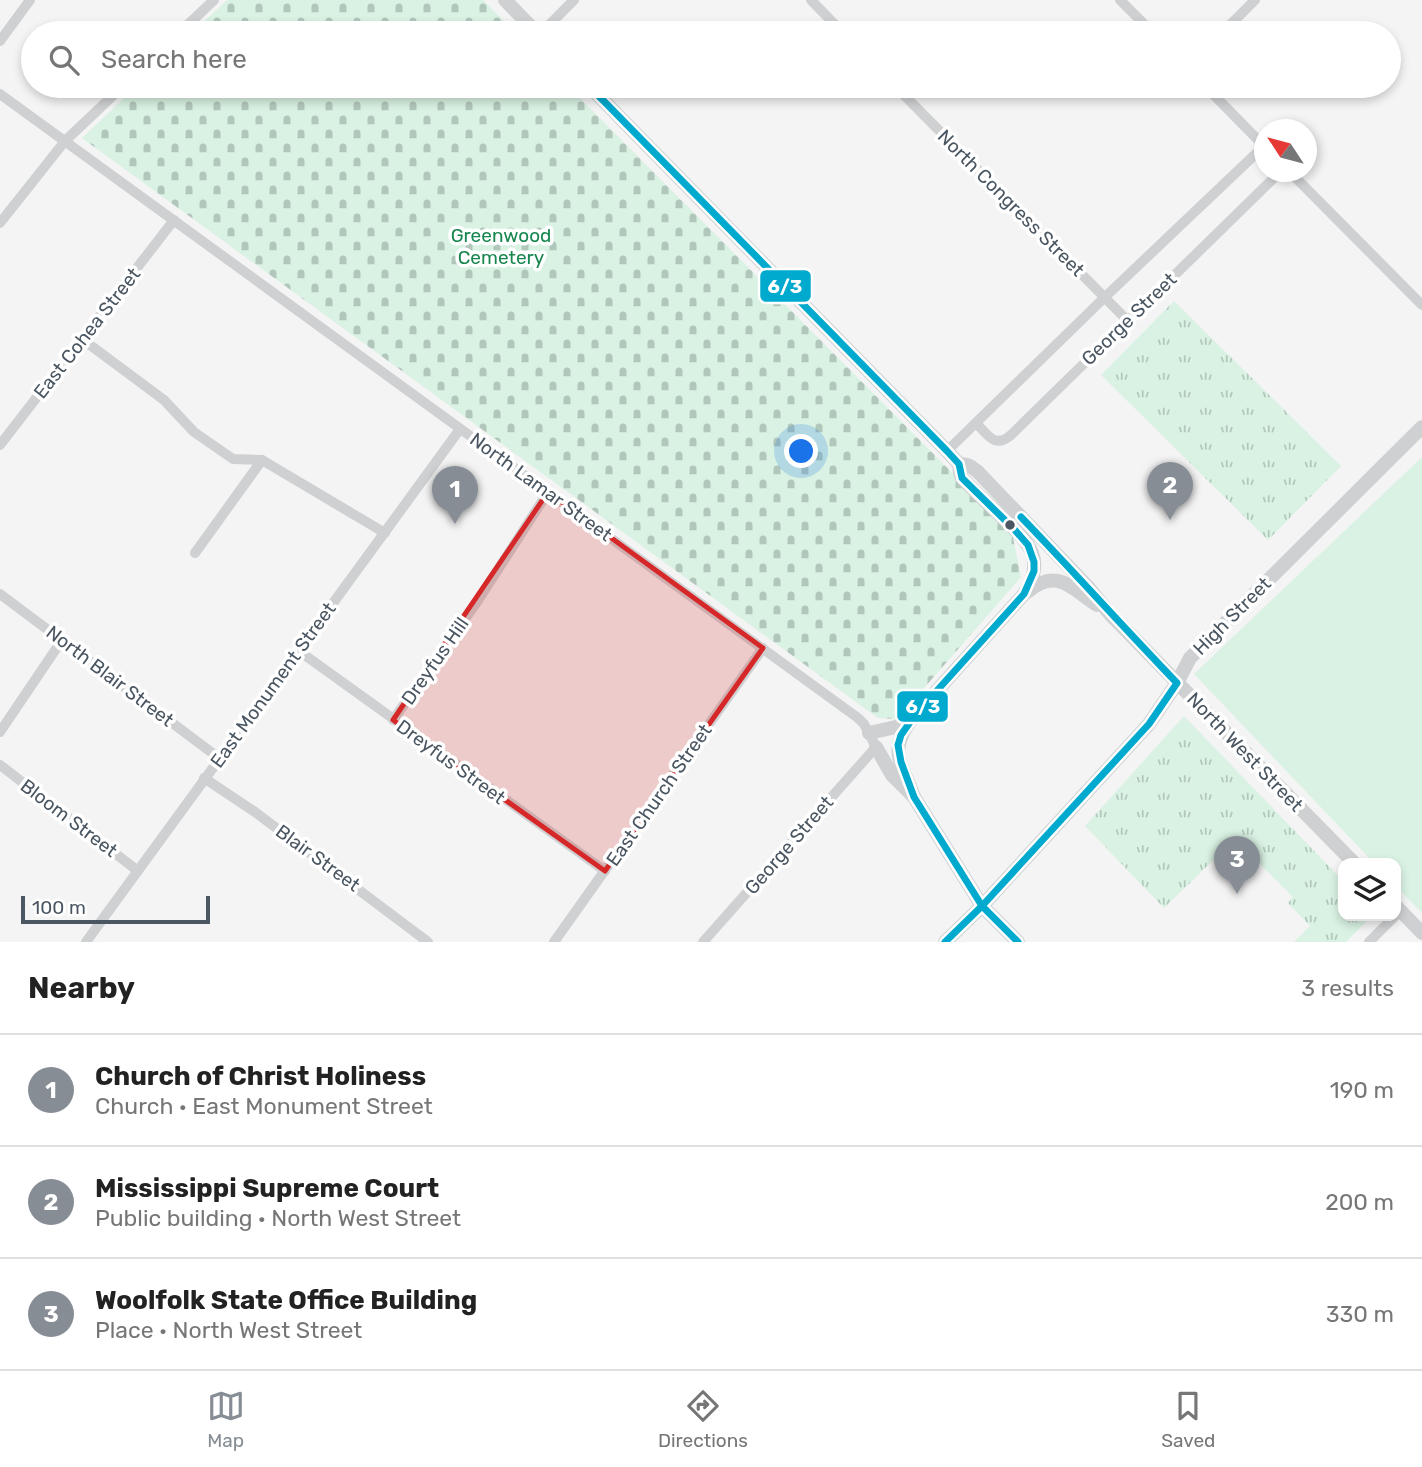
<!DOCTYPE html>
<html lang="en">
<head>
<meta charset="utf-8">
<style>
	:root { --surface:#fff; --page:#f2f2f2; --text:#222; --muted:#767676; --line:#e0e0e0; --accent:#868d94 }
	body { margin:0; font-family:Rubik,sans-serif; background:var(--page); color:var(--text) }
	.controls { position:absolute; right:21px; bottom:21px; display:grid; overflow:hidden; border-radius:14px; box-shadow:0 4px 10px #0003 }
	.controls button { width:63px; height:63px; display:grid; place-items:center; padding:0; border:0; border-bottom:2px solid var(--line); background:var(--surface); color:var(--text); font:35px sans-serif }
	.compass { position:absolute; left:1254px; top:119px; width:63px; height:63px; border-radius:50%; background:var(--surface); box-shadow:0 4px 10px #0003; rotate:306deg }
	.scale { position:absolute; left:21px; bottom:18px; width:189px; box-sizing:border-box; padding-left:7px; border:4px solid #4a5661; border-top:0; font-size:19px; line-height:24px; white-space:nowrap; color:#4a5661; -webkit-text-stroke:5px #fff; paint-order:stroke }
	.you { position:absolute; left:802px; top:452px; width:24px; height:24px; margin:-18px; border:5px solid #fff; border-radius:50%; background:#1a73e8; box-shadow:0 0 0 10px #1a73e833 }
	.badge { display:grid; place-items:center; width:46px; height:46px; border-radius:50%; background:var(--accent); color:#fff; font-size:23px; font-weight:700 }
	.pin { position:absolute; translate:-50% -58px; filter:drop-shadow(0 2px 4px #0008) }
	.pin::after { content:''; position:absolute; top:37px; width:24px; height:21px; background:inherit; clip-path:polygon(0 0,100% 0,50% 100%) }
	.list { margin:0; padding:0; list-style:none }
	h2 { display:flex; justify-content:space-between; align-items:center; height:91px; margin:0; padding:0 28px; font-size:30px }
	h2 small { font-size:23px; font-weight:400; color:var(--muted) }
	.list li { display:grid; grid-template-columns:46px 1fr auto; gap:21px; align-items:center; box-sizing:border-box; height:112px; padding:0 28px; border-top:2px solid var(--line) }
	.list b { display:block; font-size:26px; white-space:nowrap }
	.list p { margin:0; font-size:23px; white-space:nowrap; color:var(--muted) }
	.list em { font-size:23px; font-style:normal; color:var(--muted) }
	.icon { flex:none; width:38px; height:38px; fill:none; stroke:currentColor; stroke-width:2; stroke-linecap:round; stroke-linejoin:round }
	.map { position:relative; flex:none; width:1422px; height:942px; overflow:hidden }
	.search { position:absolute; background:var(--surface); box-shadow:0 4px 10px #0003; left:21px; right:21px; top:21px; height:77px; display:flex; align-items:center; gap:18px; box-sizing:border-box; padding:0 24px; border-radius:38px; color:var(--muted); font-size:26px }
	.sheet { height:427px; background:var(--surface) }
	nav { display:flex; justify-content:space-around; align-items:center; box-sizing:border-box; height:98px; border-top:2px solid var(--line); background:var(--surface); font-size:19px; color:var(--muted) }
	nav a { display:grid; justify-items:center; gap:4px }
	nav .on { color:var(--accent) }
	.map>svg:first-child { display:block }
</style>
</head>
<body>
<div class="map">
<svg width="1422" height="942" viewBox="0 0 1422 942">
	<defs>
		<pattern id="grass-tufts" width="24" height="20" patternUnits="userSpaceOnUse" patternTransform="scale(1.75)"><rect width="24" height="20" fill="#d9f2e3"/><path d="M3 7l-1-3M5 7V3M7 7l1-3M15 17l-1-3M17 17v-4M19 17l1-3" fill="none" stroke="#b2c7bb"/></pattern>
		<pattern id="cemetery-stones" width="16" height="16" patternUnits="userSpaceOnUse" patternTransform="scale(1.75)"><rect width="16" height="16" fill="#d9f2e3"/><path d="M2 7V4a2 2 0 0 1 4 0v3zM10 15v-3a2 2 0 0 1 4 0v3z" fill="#b2c7bb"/></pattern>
	</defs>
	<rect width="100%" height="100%" fill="#f4f4f4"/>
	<g fill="url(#grass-tufts)">
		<polygon points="1174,301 1341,466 1268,540 1101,375"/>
		<polygon points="1184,716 1343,881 1343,916 1372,916 1346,942 1294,942 1310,926 1288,903 1293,897 1259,863 1254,867 1230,844 1164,908 1085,826"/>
	</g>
	<g fill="url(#cemetery-stones)">
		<polygon points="227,0 483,0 516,33 192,33"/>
		<polygon points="137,86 568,86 1012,533 1021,577 897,719 878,718 82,138"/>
	</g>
	<polygon fill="#d9f2e3" points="1422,457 1422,913 1396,886 1396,863 1374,863 1194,674"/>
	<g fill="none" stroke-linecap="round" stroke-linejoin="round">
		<g stroke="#ced0d2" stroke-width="10">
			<polyline points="811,0 843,33"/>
			<polyline points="1120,0 1153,33"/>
			<polyline points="179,33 214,0"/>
			<polyline points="541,33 574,0"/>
			<polyline points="1222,33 1255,0"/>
			<polyline points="0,41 30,0"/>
			<polyline points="895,86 1127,320"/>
			<polyline points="1205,86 1264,146"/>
			<polyline points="0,94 858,718 864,724 876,747 703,942"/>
			<polyline points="1290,172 1422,305"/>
			<polyline points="0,223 65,141 123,86"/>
			<polyline points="82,339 164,400 194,432 233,459 262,460"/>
			<path d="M976 423C988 435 995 449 1011 435L1280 172"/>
			<polyline points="0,445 174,220"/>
			<polyline points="947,451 1105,297 1264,146"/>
			<polyline points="195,553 262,460 385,533"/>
			<polyline points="0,594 219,758"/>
			<polyline points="299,651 605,871"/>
			<polyline points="393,720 477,602 548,492"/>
			<polyline points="0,732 62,640"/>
			<polyline points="0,765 138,871"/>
			<polyline points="204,778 255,812 428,942"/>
			<polyline points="86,942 460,429"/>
			<polyline points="554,942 763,648"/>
			<polyline points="1369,942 1395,916"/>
		</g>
		<g stroke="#ced0d2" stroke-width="14">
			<polyline points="505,0 537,33"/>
			<path d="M589 86 947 451 959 464 960 472 962 478C976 493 991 506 1005 520 1030 544 1046 560 1024 594L915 715C887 750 900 759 914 797"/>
			<path d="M959 464C969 464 972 467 979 473L1088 587 1110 614 1354 863"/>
			<path d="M1027 592C1057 567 1071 588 1097 605"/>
			<polyline points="869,733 896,727 909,720"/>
			<polyline points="876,747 892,775 914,797 982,906 1018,942"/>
			<polyline points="1396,906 1422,933"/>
			<polyline points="945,942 982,906 1149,724 1177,683 1190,658 1422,427"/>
		</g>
		<g stroke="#fff" stroke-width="12">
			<g id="bus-1">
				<polyline points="589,86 947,451 959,464 962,478 1014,529 1028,545 1034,562 1034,571 1024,594 915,715 901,735 898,745 901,762 914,797 982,906 1018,942"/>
				<path d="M945 942 982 906 1149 724 1177 683C1124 628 1074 572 1021 517"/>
			</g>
		</g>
		<use href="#bus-1" stroke="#00a9ce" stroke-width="7"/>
	</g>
	<path fill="#d62828" fill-opacity="0.2" stroke="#d62828" stroke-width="5" stroke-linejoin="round" d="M548 492 763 648 605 871 393 720Z"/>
	<circle fill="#4a5661" stroke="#fff" stroke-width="2.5" cx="1010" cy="525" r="6"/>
	<g text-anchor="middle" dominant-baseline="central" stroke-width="7" stroke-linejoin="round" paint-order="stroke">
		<g font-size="19" fill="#4a5661" stroke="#fff">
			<text transform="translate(1011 203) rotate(45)">North Congress Street</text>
			<text transform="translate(1129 319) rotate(-44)">George Street</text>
			<text transform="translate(87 333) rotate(-52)">East Cohea Street</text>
			<text transform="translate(541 487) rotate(36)">North Lamar Street</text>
			<text transform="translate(1232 616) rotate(-45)">High Street</text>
			<text transform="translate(435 661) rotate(-55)">Dreyfus Hill</text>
			<text transform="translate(110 676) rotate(37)">North Blair Street</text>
			<text transform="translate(273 685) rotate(-54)">East Monument Street</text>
			<text transform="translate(1245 752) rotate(46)">North West Street</text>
			<text transform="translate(451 762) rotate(36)">Dreyfus Street</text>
			<text transform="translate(659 795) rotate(-55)">East Church Street</text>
			<text transform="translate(69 818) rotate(37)">Bloom Street</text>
			<text transform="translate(789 845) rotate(-49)">George Street</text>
			<text transform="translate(318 858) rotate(36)">Blair Street</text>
		</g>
		<g font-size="19" fill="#17864f" stroke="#fff">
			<text x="501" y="235">Greenwood<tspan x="501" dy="22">Cemetery</tspan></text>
		</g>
	</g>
	<g stroke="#fff" stroke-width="2.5">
		<rect x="759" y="269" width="53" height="34" rx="7" fill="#00a9ce"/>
		<rect x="896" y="690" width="53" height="33" rx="7" fill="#00a9ce"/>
	</g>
	<g font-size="19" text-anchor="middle" font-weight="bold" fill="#fff">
		<text x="785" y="293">6/3</text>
		<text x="923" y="713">6/3</text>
	</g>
</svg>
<div class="controls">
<button><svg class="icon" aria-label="layers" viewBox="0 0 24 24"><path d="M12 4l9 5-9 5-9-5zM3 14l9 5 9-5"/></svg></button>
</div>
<svg class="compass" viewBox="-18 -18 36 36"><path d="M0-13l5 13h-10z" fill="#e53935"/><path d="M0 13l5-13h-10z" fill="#767676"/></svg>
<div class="scale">100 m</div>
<div class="you"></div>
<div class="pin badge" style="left:455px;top:524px">1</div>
<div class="pin badge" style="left:1170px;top:520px">2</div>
<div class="pin badge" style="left:1237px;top:894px">3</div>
<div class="search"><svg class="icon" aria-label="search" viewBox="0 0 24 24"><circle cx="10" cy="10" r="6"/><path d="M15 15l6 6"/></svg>Search here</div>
</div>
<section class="sheet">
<h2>Nearby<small>3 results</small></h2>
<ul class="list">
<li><span class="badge">1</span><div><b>Church of Christ Holiness</b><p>Church · East Monument Street</p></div><em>190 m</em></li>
<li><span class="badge">2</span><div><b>Mississippi Supreme Court</b><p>Public building · North West Street</p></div><em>200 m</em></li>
<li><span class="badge">3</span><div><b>Woolfolk State Office Building</b><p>Place · North West Street</p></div><em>330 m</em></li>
</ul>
</section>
<nav>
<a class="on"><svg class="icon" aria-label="map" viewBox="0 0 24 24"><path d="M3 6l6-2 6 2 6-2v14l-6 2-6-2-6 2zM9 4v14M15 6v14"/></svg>Map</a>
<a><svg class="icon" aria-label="directions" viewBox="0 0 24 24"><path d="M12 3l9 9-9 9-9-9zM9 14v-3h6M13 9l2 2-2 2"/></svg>Directions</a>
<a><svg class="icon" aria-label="saved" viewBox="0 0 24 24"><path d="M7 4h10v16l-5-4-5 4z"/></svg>Saved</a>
</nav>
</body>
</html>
